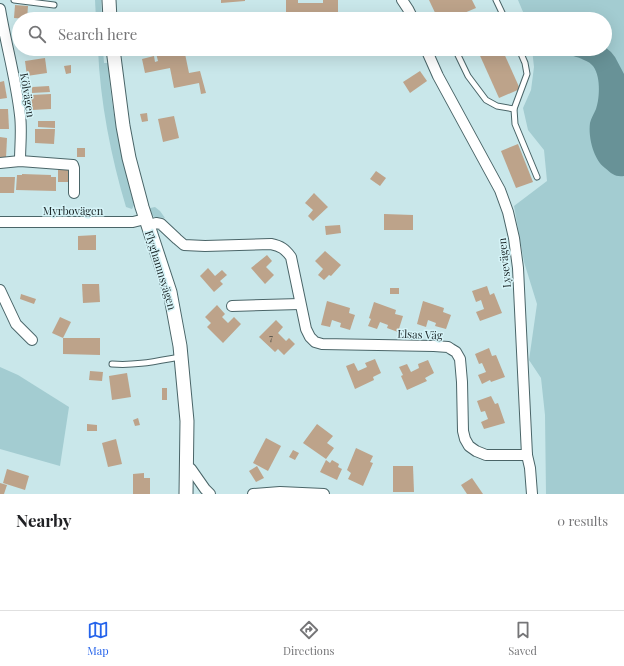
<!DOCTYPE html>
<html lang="en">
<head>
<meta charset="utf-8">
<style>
	:root { --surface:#fff; --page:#f6f6f6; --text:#202124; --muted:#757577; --line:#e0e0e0; --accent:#2563eb }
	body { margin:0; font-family:"Playfair Display",serif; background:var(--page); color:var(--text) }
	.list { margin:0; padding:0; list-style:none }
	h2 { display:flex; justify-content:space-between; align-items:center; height:52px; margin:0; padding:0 16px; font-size:17px }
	h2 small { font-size:13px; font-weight:400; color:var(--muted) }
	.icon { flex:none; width:22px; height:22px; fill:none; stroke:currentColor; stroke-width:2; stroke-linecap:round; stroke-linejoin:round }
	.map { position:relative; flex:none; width:624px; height:494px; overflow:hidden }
	.search { position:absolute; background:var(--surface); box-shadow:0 4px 16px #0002; left:12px; right:12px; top:12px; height:44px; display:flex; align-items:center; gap:10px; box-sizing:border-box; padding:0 14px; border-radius:22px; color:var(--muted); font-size:15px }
	.sheet { height:116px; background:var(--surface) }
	nav { display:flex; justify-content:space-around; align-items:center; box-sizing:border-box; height:56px; border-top:1px solid var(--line); background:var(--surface); font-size:11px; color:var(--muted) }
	nav a { display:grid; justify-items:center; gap:2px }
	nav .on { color:var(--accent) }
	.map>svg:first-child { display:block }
</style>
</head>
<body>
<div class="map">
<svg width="624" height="494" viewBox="0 0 624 494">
	<rect width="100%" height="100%" fill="#c9e7ea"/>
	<g fill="#a3ccd1">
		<polygon points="95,0 101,0 102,19 96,19"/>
		<polygon points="518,0 624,0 624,494 546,494 545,415 541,378 529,360 537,304 524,262 514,206 547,181 544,150 528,130 523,108 531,90 534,67 532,49 605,49 605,19 526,19"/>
		<path d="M98 49H103L104 63H108C111 111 122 159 134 205L132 209 126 207C111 157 100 101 98 49Z"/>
		<polygon points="155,207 160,211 165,218 154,217 150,212 150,208"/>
		<polygon points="0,367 18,375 69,407 60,466 0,449"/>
	</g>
	<path fill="#689297" d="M605 47 611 52 615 57 624 74V176C615 177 612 174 605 168 594 160 588 138 590 123 591 118 594 114 596 109 600 98 601 74 592 65 588 59 564 54 556 49H605Z"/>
	<g fill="#bda38a">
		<polygon points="221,0 245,0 245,1 221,3"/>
		<polygon points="286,0 298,0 298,3 323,3 323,0 338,0 338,17 324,17 324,12 286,12"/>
		<polygon points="429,0 472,0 476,8 450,19 438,19"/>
		<polygon points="15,5 28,6 27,19 14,18"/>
		<polygon points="177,49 184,49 189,73 200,71 206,93 201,94 199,83 174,88 170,68 145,73 142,59 154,56 155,62 158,61 156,53"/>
		<polygon points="477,49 502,49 520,89 499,98"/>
		<polygon points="45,58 47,73 27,76 25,61"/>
		<polygon points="71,65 71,73 66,74 64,66"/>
		<polygon points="420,71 427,81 410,93 403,82"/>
		<polygon points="4,81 7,98 0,99 0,82"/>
		<polygon points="49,86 50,92 32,93 32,87"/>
		<polygon points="51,94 51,109 32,110 31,95"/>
		<polygon points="0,109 8,109 9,129 0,129"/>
		<polygon points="147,113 148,121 142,122 140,114"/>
		<polygon points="174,116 179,138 163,142 158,119"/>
		<polygon points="38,121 55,121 55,128 38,127"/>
		<polygon points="35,129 55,129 54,144 35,143"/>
		<polygon points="0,137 7,138 6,158 0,158"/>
		<polygon points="518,144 533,182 516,188 501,151"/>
		<rect x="77" y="148" width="8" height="9"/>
		<rect x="58" y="169" width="13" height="13"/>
		<polygon points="376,171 386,178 380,186 370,179"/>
		<polygon points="22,174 51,175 51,177 56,177 56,191 16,190 17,175 22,175"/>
		<polygon points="0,177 15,177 14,193 0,193"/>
		<polygon points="314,193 328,207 313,221 308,216 313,210 305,203"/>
		<polygon points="384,214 413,215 413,230 384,230"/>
		<polygon points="340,225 341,233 326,235 325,226"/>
		<polygon points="96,235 96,250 78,250 78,236"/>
		<polygon points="325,251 341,265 331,276 329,275 324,280 318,275 323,269 315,261"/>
		<polygon points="267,255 272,261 266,267 274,275 265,284 251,268"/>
		<polygon points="208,268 215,276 222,270 227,275 220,281 223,284 214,292 200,276"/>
		<polygon points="82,284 99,284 100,302 83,303"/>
		<polygon points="487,286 490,295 494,293 502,313 480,321 476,312 484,309 481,300 476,302 472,291"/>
		<rect x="390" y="288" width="9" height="6"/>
		<polygon points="21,294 36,299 34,304 20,299"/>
		<polygon points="327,301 350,308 349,313 355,315 350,330 340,327 341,323 332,320 330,327 321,325"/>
		<polygon points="423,301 444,308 443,312 451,315 446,329 435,326 436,323 428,320 426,327 417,324"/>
		<polygon points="374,302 396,310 395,314 403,316 398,332 387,328 388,325 380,322 377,329 368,326 371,319 369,318"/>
		<polygon points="217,305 225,314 222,317 228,323 234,317 241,324 223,343 207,327 211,323 205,317"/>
		<polygon points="60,317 71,322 63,338 52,333"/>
		<polygon points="276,320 283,327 278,333 286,341 289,338 295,344 284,355 278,349 275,352 259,337"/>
		<polygon points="63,338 100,338 100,355 63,354"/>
		<polygon points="489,348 492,356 496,355 505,377 491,382 490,380 482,384 478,375 486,372 482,363 479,364 475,354"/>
		<polygon points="375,359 381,373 373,377 374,380 355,389 346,366 354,363 358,371 367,367 365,363"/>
		<polygon points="428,360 434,373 425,378 427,381 407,390 401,376 403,375 399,367 407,364 411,372 419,368 418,364"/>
		<polygon points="90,371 103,372 102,381 89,380"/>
		<polygon points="127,373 131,397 112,400 109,376"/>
		<rect x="162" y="388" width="5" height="12"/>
		<polygon points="491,396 495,404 498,403 505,423 484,429 481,422 488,419 485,411 481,412 477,401"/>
		<polygon points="138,418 140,425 135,426 133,420"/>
		<polygon points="87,424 97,425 97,431 87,431"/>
		<polygon points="317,424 333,436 327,443 334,448 326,459 303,443"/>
		<polygon points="266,438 281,446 268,471 253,463"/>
		<polygon points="116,439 122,464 108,467 102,443"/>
		<polygon points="356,448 373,456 370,462 373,463 363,486 348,479 351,473 347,470"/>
		<polygon points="293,450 299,453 295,460 289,457"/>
		<polygon points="326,460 330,463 332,460 339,464 338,467 342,469 337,480 320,472"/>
		<polygon points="257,466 264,478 256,482 249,471"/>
		<polygon points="393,466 413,466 414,492 393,492"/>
		<polygon points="7,469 29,476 25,490 3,483"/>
		<polygon points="144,473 144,478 150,478 150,494 133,494 133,474"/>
		<polygon points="472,478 483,494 467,494 461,485"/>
		<polygon points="0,483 7,485 4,494 0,494"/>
	</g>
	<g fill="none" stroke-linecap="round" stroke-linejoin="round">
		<g stroke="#4a6568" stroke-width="7">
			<g id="service">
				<polyline points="14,0 54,5"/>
				<polyline points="496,0 505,19"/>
				<polyline points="455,49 468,76 486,100 497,106 514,109"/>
				<polyline points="519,49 525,63 527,74 514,109 515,124 537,177"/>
				<path d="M112 364C135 366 157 361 180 357"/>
			</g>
		</g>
		<g stroke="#4a6568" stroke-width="12">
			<g id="minor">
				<polyline points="402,0 408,9 413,19"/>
				<path d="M0 9C6 45 16 79 20 115 22 130 20 146 20 161"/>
				<polyline points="426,49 438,76 500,190 508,212 514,238 518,268 527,455 530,468 532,494"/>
				<polyline points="0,163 20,161 73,165 74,168 74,193"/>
				<polyline points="0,222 133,222 145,219"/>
				<path d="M148 226 156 223 161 224 177 239 184 245 205 246 271 244C281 246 285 249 291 257L306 329 310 337 315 342 322 344 434 346 448 347 451 349 456 352 460 359 462 382 463 431 465 439 469 446 476 451 486 455H527"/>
				<polyline points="0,290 16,324 32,340"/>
				<polyline points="232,306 300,304"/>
				<polyline points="186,468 191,469 205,489 210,494"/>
				<polyline points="253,494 280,492 324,494"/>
			</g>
		</g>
		<g stroke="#4a6568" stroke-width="15">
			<g id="tertiary">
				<polyline points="109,0 110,19"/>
				<polyline points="113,49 123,126 129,158 142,207 170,292 180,346 187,421 186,494"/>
			</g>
		</g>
		<use href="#service" stroke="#fff" stroke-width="5"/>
		<use href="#minor" stroke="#fff" stroke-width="10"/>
		<use href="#tertiary" stroke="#fff" stroke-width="13"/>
	</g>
	<g text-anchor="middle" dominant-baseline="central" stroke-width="3" stroke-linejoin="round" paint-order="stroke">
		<g font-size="9" fill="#444540">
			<text x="271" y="337">7</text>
		</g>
		<g font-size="11" fill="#1b2627" stroke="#d6f4f8">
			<text transform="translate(28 95) rotate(81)">Kölvägen</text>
			<text x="73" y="210">Myrbovägen</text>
			<text transform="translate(504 263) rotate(-96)">Lysevägen</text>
			<text transform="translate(161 270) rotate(73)">Flyghamnsvägen</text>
			<text transform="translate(420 334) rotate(2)">Elsas Väg</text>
		</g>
	</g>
</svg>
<div class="search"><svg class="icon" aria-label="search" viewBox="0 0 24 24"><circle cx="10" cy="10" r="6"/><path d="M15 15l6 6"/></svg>Search here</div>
</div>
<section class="sheet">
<h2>Nearby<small>0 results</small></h2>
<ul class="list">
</ul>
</section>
<nav>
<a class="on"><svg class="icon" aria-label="map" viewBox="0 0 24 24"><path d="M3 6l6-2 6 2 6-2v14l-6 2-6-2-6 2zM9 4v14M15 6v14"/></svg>Map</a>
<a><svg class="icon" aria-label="directions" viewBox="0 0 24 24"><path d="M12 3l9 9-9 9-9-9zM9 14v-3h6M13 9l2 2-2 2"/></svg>Directions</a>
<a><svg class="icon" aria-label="saved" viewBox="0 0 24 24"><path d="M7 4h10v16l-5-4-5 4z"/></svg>Saved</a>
</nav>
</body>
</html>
